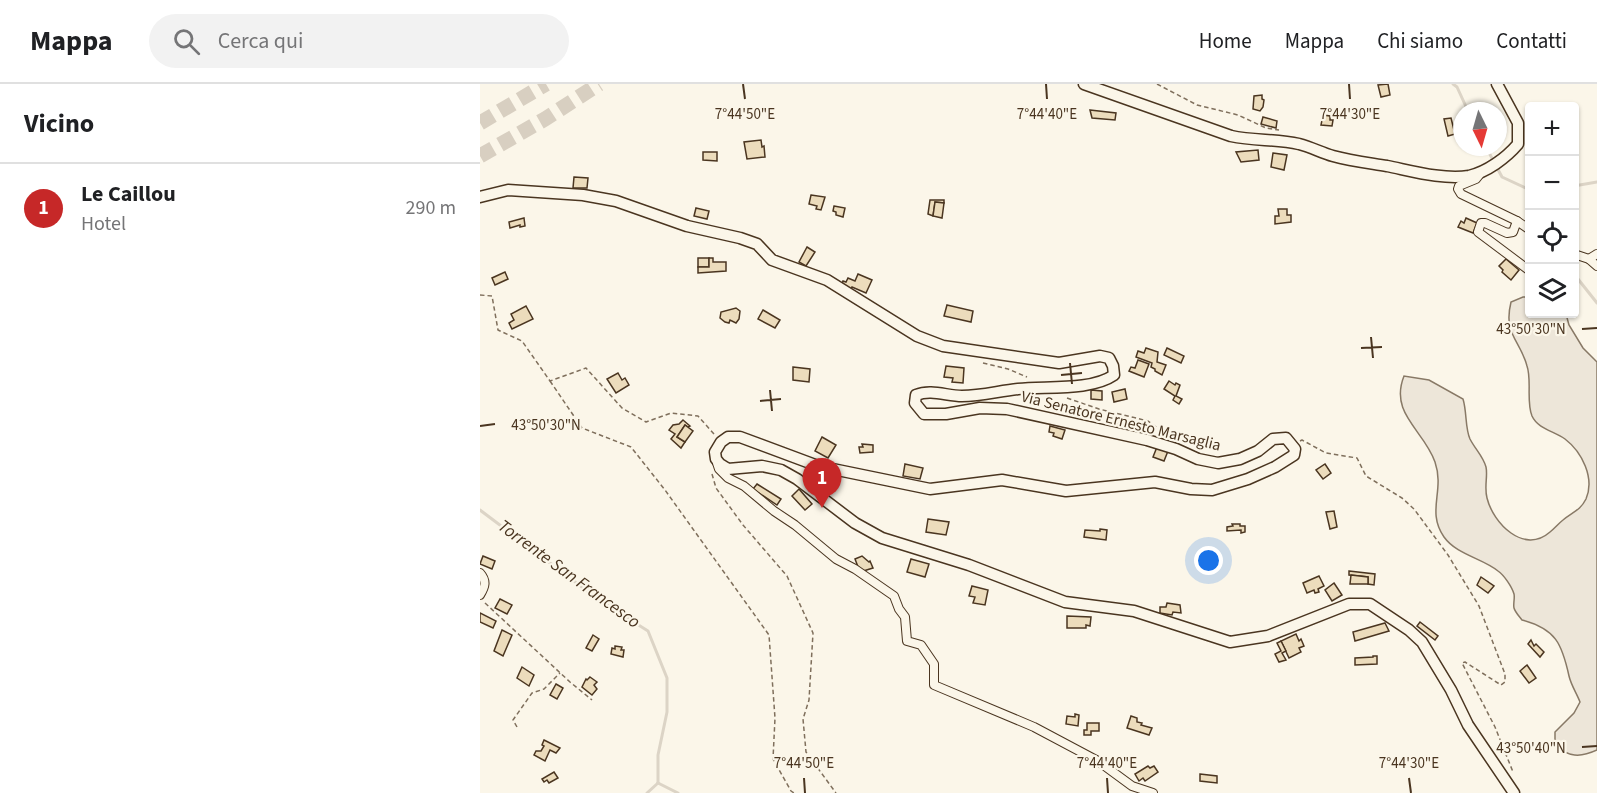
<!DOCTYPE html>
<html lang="it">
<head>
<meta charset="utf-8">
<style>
	:root { --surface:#fff; --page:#f2f2f2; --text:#202124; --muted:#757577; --line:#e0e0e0; --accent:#c62828 }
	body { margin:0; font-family:"Source Sans 3",sans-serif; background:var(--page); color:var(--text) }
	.controls { position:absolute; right:18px; top:18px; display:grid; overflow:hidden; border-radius:6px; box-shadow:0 2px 4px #0004 }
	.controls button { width:54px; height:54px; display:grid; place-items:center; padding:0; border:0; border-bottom:2px solid var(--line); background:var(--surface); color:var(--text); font:30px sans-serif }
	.compass { position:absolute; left:973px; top:18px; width:54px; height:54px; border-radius:50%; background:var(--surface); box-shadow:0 2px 4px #0004; rotate:175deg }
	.you { position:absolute; left:729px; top:477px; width:21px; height:21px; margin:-15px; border:4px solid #fff; border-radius:50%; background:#1a73e8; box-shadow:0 0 0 9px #1a73e833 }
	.badge { display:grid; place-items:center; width:39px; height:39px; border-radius:50%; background:var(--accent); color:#fff; font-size:20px; font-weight:700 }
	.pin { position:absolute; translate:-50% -50px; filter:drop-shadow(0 2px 3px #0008) }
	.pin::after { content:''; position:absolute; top:32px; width:21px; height:18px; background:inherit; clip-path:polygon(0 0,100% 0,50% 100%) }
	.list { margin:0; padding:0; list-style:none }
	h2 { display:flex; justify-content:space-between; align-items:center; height:78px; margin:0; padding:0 24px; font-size:26px }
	h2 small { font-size:20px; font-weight:400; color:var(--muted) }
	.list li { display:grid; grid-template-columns:39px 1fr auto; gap:18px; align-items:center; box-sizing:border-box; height:90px; padding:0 24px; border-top:2px solid var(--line) }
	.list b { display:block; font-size:22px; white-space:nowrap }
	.list p { margin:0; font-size:20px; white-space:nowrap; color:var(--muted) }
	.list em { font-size:20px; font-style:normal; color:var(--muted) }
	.icon { flex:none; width:33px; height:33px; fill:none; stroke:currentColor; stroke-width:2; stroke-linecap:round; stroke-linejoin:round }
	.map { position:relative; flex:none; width:1117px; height:709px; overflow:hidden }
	header { display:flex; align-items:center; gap:36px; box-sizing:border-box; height:84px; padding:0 30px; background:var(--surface); border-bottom:2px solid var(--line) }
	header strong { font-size:28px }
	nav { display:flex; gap:33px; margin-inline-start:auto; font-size:21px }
	.search { width:420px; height:54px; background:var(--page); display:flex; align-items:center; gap:15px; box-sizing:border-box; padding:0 21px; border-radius:33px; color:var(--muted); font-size:22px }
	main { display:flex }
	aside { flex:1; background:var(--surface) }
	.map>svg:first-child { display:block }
</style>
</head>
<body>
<header>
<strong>Mappa</strong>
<div class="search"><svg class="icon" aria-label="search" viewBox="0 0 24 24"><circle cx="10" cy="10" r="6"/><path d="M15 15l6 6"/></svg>Cerca qui</div>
<nav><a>Home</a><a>Mappa</a><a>Chi siamo</a><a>Contatti</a></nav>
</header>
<main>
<aside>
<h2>Vicino<small></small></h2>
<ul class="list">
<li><span class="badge">1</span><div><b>Le Caillou</b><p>Hotel</p></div><em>290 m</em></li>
</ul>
</aside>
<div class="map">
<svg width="1117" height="709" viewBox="0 0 1117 709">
	<rect width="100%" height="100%" fill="#fbf6e9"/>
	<path fill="#ede6d9" stroke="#887966" stroke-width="1.5" d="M1043 213H1049L1050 230H1086L1089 241 1103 264 1117 278V666C1100 674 1088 673 1075 661V648L1094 629 1100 618C1097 610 1091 601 1089 592 1082 560 1076 545 1042 536 1039 532 1035 528 1034 524 1033 520 1035 514 1034 510 1032 503 1024 491 1018 487 1002 474 977 471 964 453 946 427 965 407 955 378 944 346 909 330 924 292L949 296 983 315C987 328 985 344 990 355 995 365 1003 372 1006 383 1008 392 1004 403 1007 414 1013 439 1044 471 1070 448 1075 444 1078 440 1083 436 1092 428 1100 427 1106 415 1115 394 1102 368 1085 355 1074 347 1058 345 1052 332 1046 318 1052 296 1047 282 1040 255 1023 251 1031 218Z"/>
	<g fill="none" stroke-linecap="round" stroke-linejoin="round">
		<g stroke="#dcd4c6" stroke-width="3">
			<polyline points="973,0 977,3 988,27"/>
			<polyline points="1006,63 1022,93 1050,106"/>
			<polyline points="1094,102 1117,98"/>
			<polyline points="1094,190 1117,219"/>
			<polyline points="0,426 119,516 168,547 187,594 187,628 178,671 178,699"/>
			<polyline points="178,699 198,709"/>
			<polyline points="167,709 178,699"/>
		</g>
	</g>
	<g fill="#ecdcbc" stroke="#4a3520" stroke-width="1.5">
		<polygon points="908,0 910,11 901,13 898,1"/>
		<polygon points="782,11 782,15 784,16 783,23 780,27 773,25 774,12"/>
		<polygon points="610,26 636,29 635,36 612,34"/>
		<polygon points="843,31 850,32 850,36 853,36 852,42 841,41"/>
		<polygon points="783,33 797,37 796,44 781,40"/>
		<polygon points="971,34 975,50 968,52 964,35"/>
		<polygon points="281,56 282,63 284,62 285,73 267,75 264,58"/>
		<polygon points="778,66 779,76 761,78 756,68"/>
		<polygon points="223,68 237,68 237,77 223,76"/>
		<polygon points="793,69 807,71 804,86 791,83"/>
		<polygon points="94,93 108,94 107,104 93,104"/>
		<polygon points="331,111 345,113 341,126 336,125 337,122 329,120"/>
		<polygon points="450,116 464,116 464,119 455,118 453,132 448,130"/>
		<polygon points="455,118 464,119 462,134 453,132"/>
		<polygon points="354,122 365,124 363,133 356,131 356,128 353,127"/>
		<polygon points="216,124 229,127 227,135 214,132"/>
		<polygon points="798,125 807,125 807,131 811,131 811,138 795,140 795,132 799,132"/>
		<polygon points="44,134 45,142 40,143 40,141 30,144 29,138"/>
		<polygon points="986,134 997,139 993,149 978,143 981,137 984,139"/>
		<polygon points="327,163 335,168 326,182 319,178"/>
		<rect x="218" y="174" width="11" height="9"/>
		<polygon points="229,174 233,174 233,178 246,178 246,187 218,189 218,183 229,183"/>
		<polygon points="1026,175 1039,186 1031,196 1022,188 1023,186 1019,182"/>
		<polygon points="25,188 28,195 15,201 12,194"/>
		<polygon points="378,190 392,196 386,209 372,203 370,207 361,203 363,197 366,198 368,194 375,197"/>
		<polygon points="467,221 493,227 491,238 464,232"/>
		<polygon points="46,222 53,235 32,245 29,239 34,236 31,230"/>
		<polygon points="256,224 260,227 259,235 256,239 250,236 249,239 245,238 240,234 241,228"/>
		<polygon points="283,226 300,236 295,244 278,235"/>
		<polygon points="666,264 678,268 677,278 686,281 682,291 675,287 675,285 671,283 672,279 656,273 658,267 664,269"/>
		<polygon points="687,264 704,272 701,279 684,271"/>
		<polygon points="658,276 669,280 664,293 649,287 651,283 655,284"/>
		<polygon points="466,282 484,284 483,299 472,298 473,294 464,293"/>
		<polygon points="313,283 330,285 329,298 313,296"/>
		<polygon points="138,289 142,296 145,294 149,301 136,309 127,295"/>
		<polygon points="689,297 695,301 696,299 700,301 696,312 702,315 699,320 693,316 695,312 684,305"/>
		<polygon points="645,305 647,315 634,318 632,308"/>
		<polygon points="611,306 622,307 622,316 611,315"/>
		<polygon points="203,336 210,342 208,343 205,341 197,353 205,358 201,364 191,355 195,350 189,346 193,341 199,340"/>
		<polygon points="634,339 648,339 672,345 671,350 652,346 652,350 633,345"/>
		<polygon points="205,341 213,347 205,358 197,353"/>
		<polygon points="570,342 585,346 582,355 573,352 574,349 569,348"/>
		<polygon points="342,353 356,361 348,374 335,367"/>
		<polygon points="382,360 393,361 393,368 380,369 379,363 383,363"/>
		<polygon points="677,363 688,367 684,377 673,373"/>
		<polygon points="425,380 443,384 440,395 423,392"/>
		<polygon points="845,380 851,389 843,395 836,386"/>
		<polygon points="277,400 301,415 297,421 273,405"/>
		<polygon points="319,405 332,420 325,426 312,412"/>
		<polygon points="854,427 857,443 850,445 846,428"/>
		<polygon points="448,435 469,438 466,451 446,448"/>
		<polygon points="752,440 760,440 760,442 765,442 765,448 761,449 761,446 747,447 747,443 753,442"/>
		<polygon points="620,445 627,446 626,456 604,453 605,446 620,447"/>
		<polygon points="3,472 15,477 12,485 0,480"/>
		<polygon points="382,472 389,478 390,477 393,484 380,488 375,475"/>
		<polygon points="431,475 449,480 445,493 427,488"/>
		<polygon points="869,487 895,490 894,501 888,500 888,493 869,491"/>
		<polygon points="871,491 888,493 888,500 870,500"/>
		<polygon points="839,492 844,502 838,505 839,508 835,509 834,506 827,509 823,499"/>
		<polygon points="1001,493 1014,502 1008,509 997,501"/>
		<polygon points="854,499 862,511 852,517 845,506"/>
		<polygon points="492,502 508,506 505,521 493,519 495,513 489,512"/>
		<polygon points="20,515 32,521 27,530 15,524"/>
		<polygon points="687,519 700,521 701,529 693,528 692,531 680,529 680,523 686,523"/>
		<polygon points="0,529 16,537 13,544 0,538"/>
		<polygon points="587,532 611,533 610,542 606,541 606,544 587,544"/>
		<polygon points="940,538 958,552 955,556 937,542"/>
		<polygon points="905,539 909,547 875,557 873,548"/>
		<polygon points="22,546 32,551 23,572 14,567"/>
		<polygon points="816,550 819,557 821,555 824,562 819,564 821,568 809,574 801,557"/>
		<polygon points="113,551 119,555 112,567 106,564"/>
		<polygon points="1051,556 1054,562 1056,560 1064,568 1060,573 1048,560"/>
		<polygon points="801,557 806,567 802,569 806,576 799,578 795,570 801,567 797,559"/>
		<polygon points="135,562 142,563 141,566 144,566 143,573 131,570 132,564 135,565"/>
		<polygon points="893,572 897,572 897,580 875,581 875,574 893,573"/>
		<polygon points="1047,581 1056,594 1049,599 1040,587"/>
		<polygon points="42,583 54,591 49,602 37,594"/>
		<polygon points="110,593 117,598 114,601 117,605 112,611 102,603 106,595 107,596"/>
		<polygon points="76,600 83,604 77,615 70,611"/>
		<polygon points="595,630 599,631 598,642 586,640 587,632 595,633"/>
		<polygon points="651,632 657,634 657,638 662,639 661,641 672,644 669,651 647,644"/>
		<polygon points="607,639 619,639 619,647 611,647 611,651 604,651 604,646 607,646"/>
		<polygon points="64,656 80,664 76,669 70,666 65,677 54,671 56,667 61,667 64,662 62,661"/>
		<polygon points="668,682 670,684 674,682 678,688 665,697 663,694 659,697 655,690"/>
		<polygon points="74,688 78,694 69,699 67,696 64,698 62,695"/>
		<polygon points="720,690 737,692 737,699 720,697"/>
	</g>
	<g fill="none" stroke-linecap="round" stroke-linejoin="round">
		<g stroke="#d8cfc1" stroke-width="15" stroke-dasharray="15 8" stroke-linecap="butt">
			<polyline points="0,39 66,0"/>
			<polyline points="0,72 65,35 119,0"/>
		</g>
		<g stroke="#4a3520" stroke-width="10">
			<g id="minor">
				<polyline points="1000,90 996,95 979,102 978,105 981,110 1037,137 1050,146"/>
				<polyline points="1037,137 1033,148 1027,149 1005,139 1001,139 998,148 1050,187"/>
				<polyline points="1094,170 1109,175 1117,182"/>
				<polyline points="1109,175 1117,170"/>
				<polyline points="237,379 239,385 248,394 264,402 294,427 315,441 356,475 375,485 414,512 419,525 425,533 427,557 441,561 454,580 454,601 554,643 618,677 652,702 673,709"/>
				<path d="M0 489C7 497 5 503 0 511"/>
			</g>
		</g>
		<g stroke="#4a3520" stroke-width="13">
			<g id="tertiary">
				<path d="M604 0 751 52C774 57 796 55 819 60 831 63 842 69 853 72 871 77 889 79 907 82 932 87 963 96 989 92 1007 88 1026 74 1038 60V39L1017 0"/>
				<path d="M0 113 28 106 103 111 136 117 207 142 260 154 277 160 292 176 347 196 437 252 463 262 579 279 620 272 629 274 633 282 634 291C611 307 566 302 538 305 519 307 501 312 482 312 467 312 451 305 436 311L435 319 444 330H466L500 324 527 325 667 356 696 365 718 375 738 379 760 375 778 367 793 355 806 354 815 365 814 371 795 383 768 395 732 406 711 405 675 398 586 407 522 396 450 405 338 382 260 353H248L241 358 235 368 236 375 240 380 248 385 282 382 301 386 317 395 375 439 402 454 489 481 585 518 654 527 750 558 788 552 869 520H890L929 546 942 558 971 606 988 641 1034 709"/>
			</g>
		</g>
		<g stroke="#7f6f5c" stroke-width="1.5" stroke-dasharray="4.5 3" stroke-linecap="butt">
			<polyline points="677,0 717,21 758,31 786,44 799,46"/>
			<polyline points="0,211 12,212 18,246 42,257 70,297 106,284 142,324 166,338 191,329 218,332 234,350"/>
			<polyline points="503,279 528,285 547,293"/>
			<polyline points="70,297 102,344 151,363 185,406 289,551 295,634 293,675 311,707 314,709"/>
			<polyline points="587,314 619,325 668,337 685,350"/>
			<polyline points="820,357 822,356 846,369 877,374 886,392 922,414 934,425 968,471 999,522 1025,590 1025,598 1021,601 985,578 982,579 1015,643 1033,688"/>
			<polyline points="232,390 236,404 263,441 307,492 333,549 329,616 323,635 326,668 356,709"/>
			<polyline points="5,519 90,598 112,616"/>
			<polyline points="37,643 33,636 52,609 64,605 80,589"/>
		</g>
		<use href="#minor" stroke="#fbf6e9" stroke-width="8"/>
		<use href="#tertiary" stroke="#fbf6e9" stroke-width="10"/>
	</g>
	<path fill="none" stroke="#4a3520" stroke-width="2" d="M263 0 265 15M566 0 567 15M869 0 870 15M1102 245 1117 244M891 253 893 274M881 264 902 263M590 279 592 300M581 291 602 289M290 306 292 327M280 317 301 315M0 342 15 340M1102 663 1117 662M324 694 325 709M627 694 628 709M929 694 931 709"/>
	<g text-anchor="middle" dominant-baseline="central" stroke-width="4.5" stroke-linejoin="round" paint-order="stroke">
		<g font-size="16" fill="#4a3520" stroke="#fbf6e9">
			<text transform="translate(641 337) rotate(14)">Via Senatore Ernesto Marsaglia</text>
		</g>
		<g font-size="18" font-style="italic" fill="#4a3520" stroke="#fbf6e9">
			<text transform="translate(89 490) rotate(36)">Torrente San Francesco</text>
		</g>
	</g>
	<g font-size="15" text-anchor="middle" fill="#4a3520" stroke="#fbf6e9" stroke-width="4.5" stroke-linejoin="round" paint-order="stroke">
		<text x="265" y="35">7°44'50"E</text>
		<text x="567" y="35">7°44'40"E</text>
		<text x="870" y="35">7°44'30"E</text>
		<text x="1051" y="250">43°50'30"N</text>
		<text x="66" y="346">43°50'30"N</text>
		<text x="1051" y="669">43°50'40"N</text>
		<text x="324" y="684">7°44'50"E</text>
		<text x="627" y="684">7°44'40"E</text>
		<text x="929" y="684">7°44'30"E</text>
	</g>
</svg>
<div class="controls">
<button>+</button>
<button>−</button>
<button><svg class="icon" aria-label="locate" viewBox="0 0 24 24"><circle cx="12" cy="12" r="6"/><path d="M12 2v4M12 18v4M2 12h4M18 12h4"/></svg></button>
<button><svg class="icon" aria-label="layers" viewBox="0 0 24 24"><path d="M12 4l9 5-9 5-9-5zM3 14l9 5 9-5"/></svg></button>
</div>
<svg class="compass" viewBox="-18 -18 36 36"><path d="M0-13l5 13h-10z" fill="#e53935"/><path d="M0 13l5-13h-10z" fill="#757577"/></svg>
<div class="you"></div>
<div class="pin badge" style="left:342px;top:424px">1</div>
</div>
</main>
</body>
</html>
